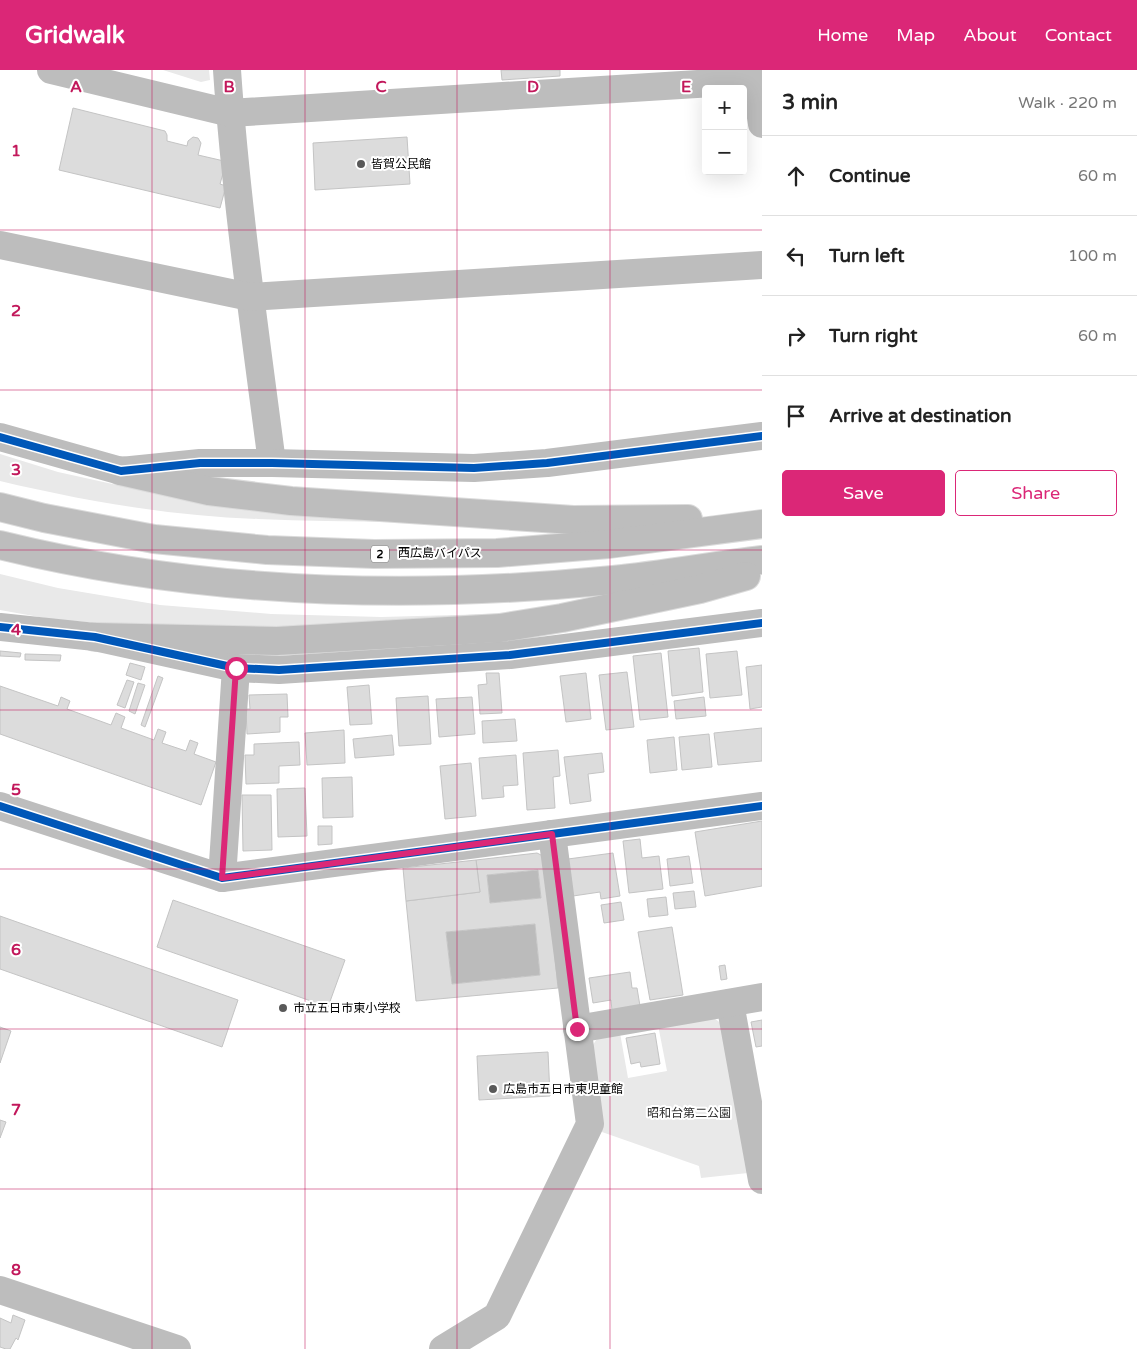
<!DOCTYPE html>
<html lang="en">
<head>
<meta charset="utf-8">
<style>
	:root { --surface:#fff; --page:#f2f2f2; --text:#222; --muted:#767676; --line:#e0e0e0; --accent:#db2777 }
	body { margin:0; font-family:"Varela Round","Noto Sans JP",sans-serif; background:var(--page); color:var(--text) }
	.controls { position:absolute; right:15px; top:15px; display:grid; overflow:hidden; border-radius:5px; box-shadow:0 5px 20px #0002 }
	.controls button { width:45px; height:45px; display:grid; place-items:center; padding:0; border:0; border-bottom:1px solid var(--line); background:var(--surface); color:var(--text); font:25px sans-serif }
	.stop { position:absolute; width:15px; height:15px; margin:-11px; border:4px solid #db2777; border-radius:50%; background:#fff }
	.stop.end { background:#db2777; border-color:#fff; box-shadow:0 1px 5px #0008 }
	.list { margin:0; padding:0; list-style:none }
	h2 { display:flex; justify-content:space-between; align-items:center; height:65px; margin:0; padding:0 20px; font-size:21px }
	h2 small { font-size:16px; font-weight:400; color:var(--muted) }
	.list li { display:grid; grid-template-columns:32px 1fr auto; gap:15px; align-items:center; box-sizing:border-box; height:80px; padding:0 20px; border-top:1px solid var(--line) }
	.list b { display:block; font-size:19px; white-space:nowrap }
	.list em { font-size:16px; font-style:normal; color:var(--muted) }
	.actions { display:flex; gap:10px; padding:15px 20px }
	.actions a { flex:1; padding:11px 0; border:1px solid var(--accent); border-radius:5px; text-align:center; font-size:18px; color:var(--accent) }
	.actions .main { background:var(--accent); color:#fff }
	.icon { flex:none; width:28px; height:28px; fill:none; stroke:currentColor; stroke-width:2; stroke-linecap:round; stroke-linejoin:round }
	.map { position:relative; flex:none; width:762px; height:1279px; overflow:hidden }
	header { display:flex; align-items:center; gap:30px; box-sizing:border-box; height:70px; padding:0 25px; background:var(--accent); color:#fff }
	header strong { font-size:24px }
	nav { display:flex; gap:28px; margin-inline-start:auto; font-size:18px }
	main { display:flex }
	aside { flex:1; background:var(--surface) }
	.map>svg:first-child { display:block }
</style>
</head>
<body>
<header>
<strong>Gridwalk</strong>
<nav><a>Home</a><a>Map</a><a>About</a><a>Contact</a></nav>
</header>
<main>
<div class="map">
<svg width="762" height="1279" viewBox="0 0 762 1279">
	<rect width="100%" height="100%" fill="#fff"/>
	<g fill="#e9e9e9">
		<polygon points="163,0 209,0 210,10 201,12"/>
		<path d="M0 384 58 402 167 426 257 441 394 452C349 451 303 451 258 449 171 446 84 431 0 411Z"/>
		<polygon points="0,504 58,518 160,535 271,544 381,547 532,543 386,559 162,557 56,550 0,540"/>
		<polygon points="711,946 722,954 748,1103 701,1108 699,1096 602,1062 591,978 598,967 620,963 628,1008 667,1001 658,955"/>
	</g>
	<g fill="#bbb">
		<polygon points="538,800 541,828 490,833 487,805"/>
		<polygon points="535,854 540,905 452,914 446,862"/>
	</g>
	<g fill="#dcdcdc" stroke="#c4c4c4" fill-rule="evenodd">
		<polygon points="501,0 560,0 560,6 502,10"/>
		<polygon points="73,38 165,61 167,65 167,71 187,76 188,71 193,67 198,68 201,73 198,85 224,91 224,100 220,114 226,116 220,138 59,100"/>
		<polygon points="407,67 410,114 315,120 313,73"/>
		<polygon points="699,578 703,622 672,626 668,581"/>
		<polygon points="0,581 21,583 20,587 0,586"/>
		<polygon points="737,581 742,625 710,628 706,584"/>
		<polygon points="661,583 668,647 640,650 633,586"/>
		<polygon points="25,584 61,585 60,591 25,590"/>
		<polygon points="130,593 145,597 141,610 126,605"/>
		<polygon points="762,595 762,637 750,639 746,597"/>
		<polygon points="627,602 634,657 606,660 599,605"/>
		<polygon points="486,603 499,603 502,643 480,644 478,615 487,614"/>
		<polygon points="586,603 591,649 566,652 560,606"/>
		<polygon points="158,606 163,608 145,657 141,655"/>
		<polygon points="127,610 134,612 125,638 117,635"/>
		<polygon points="138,613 145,615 135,644 129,641"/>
		<polygon points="369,615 372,654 350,655 347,617"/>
		<polygon points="0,616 58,636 61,627 70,631 67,639 111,655 116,643 125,647 121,658 154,670 158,659 166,662 162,673 186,681 190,670 198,673 194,684 216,692 201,735 0,664"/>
		<polygon points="287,624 288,647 280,647 280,662 247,664 246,639 250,639 249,625"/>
		<polygon points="428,626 431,674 399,676 396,628"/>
		<polygon points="472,627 475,664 439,667 436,629"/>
		<polygon points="704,627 706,646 676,649 674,631"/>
		<polygon points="515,649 517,671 483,673 482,651"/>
		<polygon points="762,658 762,691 718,695 714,663"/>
		<polygon points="344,660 345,693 307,695 305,663"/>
		<polygon points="709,664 712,697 682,700 679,667"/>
		<polygon points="392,665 394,685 355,688 353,669"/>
		<polygon points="674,667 677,700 650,703 647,670"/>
		<polygon points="299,672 300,695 279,696 279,713 246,714 245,685 254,685 254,674"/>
		<polygon points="558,680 560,706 553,707 555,738 527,740 523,683"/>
		<polygon points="602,683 604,702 588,704 591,731 570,734 564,687"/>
		<polygon points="516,685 518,715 503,716 504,727 482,729 479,688"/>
		<polygon points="471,693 476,746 445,749 440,696"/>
		<polygon points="352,707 353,747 323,748 322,708"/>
		<polygon points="305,718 307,766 278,767 277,719"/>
		<polygon points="242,725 271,725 272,780 243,781"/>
		<polygon points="762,751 762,816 705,826 695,762"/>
		<polygon points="318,756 332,756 332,774 318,775"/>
		<polygon points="640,769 642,788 659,786 663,819 629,823 623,771"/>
		<path d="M537 783 545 787 558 918 416 931 406 831 480 822 476 790ZM538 800 541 828 490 833 487 805ZM535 854 540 905 452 914 446 862Z"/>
		<polygon points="613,783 620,826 601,829 600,822 573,826 568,789"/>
		<polygon points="689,786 693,813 670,816 667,789"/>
		<polygon points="476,790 480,822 406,831 403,798"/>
		<polygon points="694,821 696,837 675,839 673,823"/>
		<polygon points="666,827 668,845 649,847 647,829"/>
		<polygon points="173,830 345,890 328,937 157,877"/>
		<polygon points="621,832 624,850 604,853 601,835"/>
		<polygon points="0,846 238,930 222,977 0,899"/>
		<polygon points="672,857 683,925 650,930 638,862"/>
		<polygon points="725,895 727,909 721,910 719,896"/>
		<polygon points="630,902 632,918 637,918 640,936 612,941 611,930 593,933 589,908"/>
		<polygon points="762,950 762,976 756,977 751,952"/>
		<polygon points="0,957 11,961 0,993"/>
		<polygon points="655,963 660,994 641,997 640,992 631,994 626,968"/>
		<polygon points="548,982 550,1026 479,1030 477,986"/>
		<polygon points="0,1050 6,1052 0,1068"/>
		<polygon points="13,1245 25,1250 18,1270 16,1268 10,1279 6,1279 0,1277 0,1248 11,1253"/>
	</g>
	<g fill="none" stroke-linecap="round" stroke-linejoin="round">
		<g stroke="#dbdbdb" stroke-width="30">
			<g id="motorway">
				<polyline points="121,401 209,421 291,431 573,450 688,449"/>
				<polyline points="0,437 44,448 154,469 267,480 374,484 497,483 609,474 762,454"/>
				<path d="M0 475C199 524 409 530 613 510 663 505 712 496 762 490"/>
				<polyline points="95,567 277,571 500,558 562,548 700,519 746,506"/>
			</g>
		</g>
		<g stroke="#bdbdbd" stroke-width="28">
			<path d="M227 0C236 131 255 262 272 393"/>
			<polyline points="754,0 762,54"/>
			<polyline points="0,175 250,227 762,195"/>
			<polyline points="0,367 121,401 200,393 272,393 474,398 547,393 762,366"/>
			<polyline points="0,557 95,567 236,598 279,600 510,585 762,553"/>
			<polyline points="0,736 222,808 762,736"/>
			<polyline points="222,808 236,598"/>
			<polyline points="730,933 762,1110"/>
			<polyline points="577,959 762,927"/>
			<polyline points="0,1220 177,1279"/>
			<polyline points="443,1279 497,1246 590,1054 552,764"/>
		</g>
		<polyline stroke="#bdbdbd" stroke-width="28" points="51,0 230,43 762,10"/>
		<use href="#motorway" stroke="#bdbdbd" stroke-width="28"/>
		<g stroke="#fff" stroke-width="11">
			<g id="cycleway">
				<polyline points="0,367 121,401 200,393 272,393 474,398 547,393 762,366"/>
				<polyline points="0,557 95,567 236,598 279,600 510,585 762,553"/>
				<polyline points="0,736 222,808 762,736"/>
			</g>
		</g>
		<use href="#cycleway" stroke="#0057b8" stroke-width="8"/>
	</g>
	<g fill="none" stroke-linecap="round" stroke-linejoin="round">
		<polyline stroke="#db2777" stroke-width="6" points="236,598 222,808 552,764 577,959"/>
	</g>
	<path fill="none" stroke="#c2185b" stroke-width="1" stroke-opacity="0.55" d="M152 0V1279M305 0V1279M457 0V1279M610 0V1279M0 160H762M0 320H762M0 480H762M0 640H762M0 799H762M0 959H762M0 1119H762"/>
	<g fill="#595959" stroke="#fff" stroke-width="2">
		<circle cx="361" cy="94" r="5"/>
		<circle cx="283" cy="938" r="5"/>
		<circle cx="493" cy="1019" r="5"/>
	</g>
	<g text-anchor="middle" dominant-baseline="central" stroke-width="4" stroke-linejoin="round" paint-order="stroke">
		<rect fill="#fff" stroke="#4c4c4c" stroke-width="1" x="371" y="475.5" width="18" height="17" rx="4"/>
		<g font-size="11" font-weight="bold" fill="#000">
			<text x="380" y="484">2</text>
		</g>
		<g font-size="12" fill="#000" stroke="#fff" text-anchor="start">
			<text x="371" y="94">皆賀公民館</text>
			<text x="293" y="938">市立五日市東小学校</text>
			<text x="503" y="1019">広島市五日市東児童館</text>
		</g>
		<g font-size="12" fill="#000" stroke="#fff">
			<text x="440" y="483">西広島バイパス</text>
		</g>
		<g font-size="12" fill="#2e2e2e" stroke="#fff">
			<text x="689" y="1043">昭和台第二公園</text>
		</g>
	</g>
	<g font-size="16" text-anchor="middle" font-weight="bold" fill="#c2185b" stroke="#fff" stroke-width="4" stroke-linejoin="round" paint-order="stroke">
		<text x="76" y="22">A</text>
		<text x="229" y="22">B</text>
		<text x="381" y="22">C</text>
		<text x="533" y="22">D</text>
		<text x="686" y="22">E</text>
		<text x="16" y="86">1</text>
		<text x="16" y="246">2</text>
		<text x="16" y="405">3</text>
		<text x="16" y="565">4</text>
		<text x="16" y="725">5</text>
		<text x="16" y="885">6</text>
		<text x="16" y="1045">7</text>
		<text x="16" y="1205">8</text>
	</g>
</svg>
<div class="controls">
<button>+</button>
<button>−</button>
</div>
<div class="stop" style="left:236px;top:598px"></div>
<div class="stop end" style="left:577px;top:959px"></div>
</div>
<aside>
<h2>3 min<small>Walk · 220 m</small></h2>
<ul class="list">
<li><svg class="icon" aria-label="ahead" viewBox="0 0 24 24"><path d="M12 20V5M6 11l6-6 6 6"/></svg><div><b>Continue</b></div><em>60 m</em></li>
<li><svg class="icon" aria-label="left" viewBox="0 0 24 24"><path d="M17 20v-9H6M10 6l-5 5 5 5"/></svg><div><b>Turn left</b></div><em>100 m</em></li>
<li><svg class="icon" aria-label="right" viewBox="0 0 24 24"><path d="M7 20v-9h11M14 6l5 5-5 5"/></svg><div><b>Turn right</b></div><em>60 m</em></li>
<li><svg class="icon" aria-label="arrive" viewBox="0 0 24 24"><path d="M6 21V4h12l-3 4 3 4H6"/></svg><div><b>Arrive at destination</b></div></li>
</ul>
<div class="actions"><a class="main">Save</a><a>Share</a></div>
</aside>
</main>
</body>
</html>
